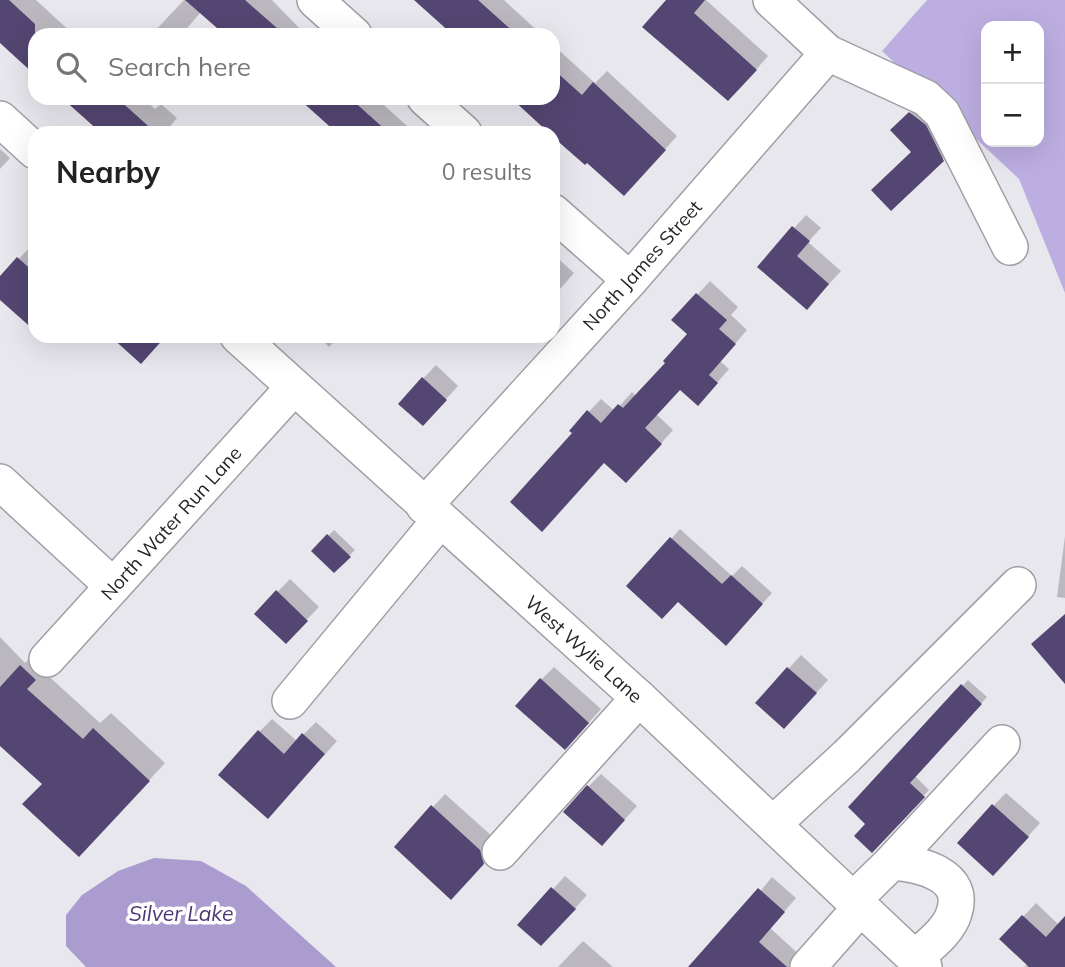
<!DOCTYPE html>
<html lang="en">
<head>
<meta charset="utf-8">
<style>
	:root { --surface:#fff; --page:#f6f6f6; --text:#222; --muted:#767676; --line:#e0e0e0 }
	body { margin:0; font-family:Mulish,sans-serif; background:var(--page); color:var(--text) }
	.controls { position:absolute; right:21px; top:21px; display:grid; overflow:hidden; border-radius:14px; box-shadow:0 7px 28px #0002 }
	.controls button { width:63px; height:63px; display:grid; place-items:center; padding:0; border:0; border-bottom:2px solid var(--line); background:var(--surface); color:var(--text); font:35px sans-serif }
	.list { margin:0; padding:0; list-style:none }
	h2 { display:flex; justify-content:space-between; align-items:center; height:91px; margin:0; padding:0 28px; font-size:30px }
	h2 small { font-size:23px; font-weight:400; color:var(--muted) }
	.icon { flex:none; width:38px; height:38px; fill:none; stroke:currentColor; stroke-width:2; stroke-linecap:round; stroke-linejoin:round }
	.map { position:relative; flex:none; width:1065px; height:967px; overflow:hidden }
	.search { position:absolute; background:var(--surface); box-shadow:0 7px 28px #0002; left:28px; top:28px; width:532px; height:77px; display:flex; align-items:center; gap:18px; box-sizing:border-box; padding:0 24px; border-radius:21px; color:var(--muted); font-size:26px }
	.panel { position:absolute; background:var(--surface); box-shadow:0 7px 28px #0002; left:28px; top:126px; width:532px; height:217px; border-radius:21px }
	.map>svg:first-child { display:block }
</style>
</head>
<body>
<div class="map">
<svg width="1065" height="967" viewBox="0 0 1065 967">
	<rect width="100%" height="100%" fill="#e9e7ee"/>
	<path fill="#bdaee2" fill-rule="evenodd" d="M927 0H1065V293L1019 179 882 51ZM986 26H1039V142H986Z"/>
	<polygon fill="#ab9ccf" points="154,858 201,861 246,886 336,967 86,967 66,946 66,915 82,895 118,871"/>
	<g fill="#0003">
		<polygon points="0,0 36,0 74,35 35,35 35,71 0,38"/>
		<polygon points="184,0 272,0 306,35 227,35 201,12 181,35 151,35"/>
		<polygon points="417,0 504,0 542,35 449,35 443,29 445,26"/>
		<polygon points="669,0 706,0 768,56 741,87"/>
		<polygon points="553,45 595,83 607,71 677,136 637,181 553,134 514,98 553,98"/>
		<polygon points="65,98 143,98 155,109 161,104 177,118 168,129 173,133 115,133"/>
		<polygon points="298,98 376,98 415,133 337,133"/>
		<polygon points="923,101 955,147 891,209 913,151 893,130"/>
		<polygon points="0,149 10,158 0,169"/>
		<polygon points="806,215 821,228 808,242 841,271 819,295 759,267"/>
		<polygon points="31,246 35,249 35,328 0,297 0,279"/>
		<polygon points="553,254 574,273 553,297"/>
		<polygon points="710,281 738,307 731,315 747,330 720,361 729,369 710,391 680,388 656,414 673,430 639,468 574,433 571,430 601,399 615,411 632,392 636,396 668,362 689,334 674,320"/>
		<polygon points="318,336 340,336 329,347"/>
		<polygon points="436,365 458,386 435,411 400,403"/>
		<polygon points="680,529 732,576 742,566 772,593 735,634 671,539"/>
		<polygon points="334,530 355,550 334,571 313,551"/>
		<polygon points="1065,536 1065,598 1057,597"/>
		<polygon points="290,579 319,607 286,641 256,614"/>
		<polygon points="0,637 25,663 38,650 43,671 100,723 111,713 165,763 96,838 0,738"/>
		<polygon points="801,655 828,680 797,714 757,703"/>
		<polygon points="554,667 601,709 577,736 541,680"/>
		<polygon points="968,680 987,697 915,776 929,790 872,850 868,823 850,807"/>
		<polygon points="272,719 297,741 316,722 337,741 280,804 259,732"/>
		<polygon points="601,774 637,806 614,831 588,787"/>
		<polygon points="1006,793 1040,823 1006,861 994,805"/>
		<polygon points="445,794 493,837 496,849 464,885 433,807"/>
		<polygon points="565,876 587,895 554,932 520,925"/>
		<polygon points="772,877 796,898 770,928 801,956 806,967 698,967"/>
		<polygon points="1036,903 1059,925 1065,919 1065,967 1025,967 1027,963 1002,939"/>
		<polygon points="583,941 613,967 558,967"/>
	</g>
	<g fill="#544672">
		<polygon points="0,0 9,0 35,24 35,75 0,43"/>
		<polygon points="185,0 245,0 285,35 225,35"/>
		<polygon points="414,0 478,0 517,35 453,35"/>
		<polygon points="666,0 705,0 694,13 757,70 728,101 642,27"/>
		<polygon points="553,69 582,95 593,82 666,150 624,196 587,163 585,165 553,137 553,133 549,133 511,98 553,98"/>
		<polygon points="62,98 117,98 156,133 101,133"/>
		<polygon points="298,98 350,98 389,133 337,133"/>
		<polygon points="909,112 926,125 944,161 891,211 871,190 911,152 890,130"/>
		<polygon points="792,226 810,241 797,256 829,284 807,310 757,267"/>
		<polygon points="17,257 35,273 35,331 0,300 0,276"/>
		<polygon points="696,293 727,320 719,329 736,344 709,375 718,383 698,406 680,390 645,428 662,444 626,483 604,463 542,532 510,502 572,433 569,431 587,410 601,423 618,404 623,408 665,363 663,361 687,334 671,320"/>
		<polygon points="110,336 166,336 141,364"/>
		<polygon points="422,377 447,400 423,426 398,404"/>
		<polygon points="327,534 351,557 334,573 311,551"/>
		<polygon points="670,537 722,584 731,575 763,604 726,646 678,602 662,619 626,586"/>
		<polygon points="276,590 308,621 286,644 254,614"/>
		<polygon points="1065,614 1065,684 1031,644"/>
		<polygon points="20,665 36,680 27,689 83,739 93,728 150,781 79,857 22,804 42,784 0,746 0,687"/>
		<polygon points="787,667 817,693 784,729 755,703"/>
		<polygon points="540,678 589,723 565,750 515,706"/>
		<polygon points="961,684 982,704 910,783 925,797 872,853 854,836 865,824 848,807"/>
		<polygon points="258,730 284,754 302,733 325,754 268,819 218,775"/>
		<polygon points="587,785 625,820 602,846 563,812"/>
		<polygon points="992,804 1029,837 993,876 957,843"/>
		<polygon points="431,805 480,850 484,864 451,900 394,847"/>
		<polygon points="551,887 576,909 541,946 517,925"/>
		<polygon points="758,888 785,912 759,942 787,967 688,967"/>
		<polygon points="1022,915 1046,937 1065,916 1065,967 1029,967 999,939"/>
	</g>
	<g fill="none" stroke-linecap="round" stroke-linejoin="round">
		<g stroke="#9f9ea4" stroke-width="38">
			<g id="minor">
				<polyline points="315,0 354,35"/>
				<polyline points="771,0 828,53 926,98 942,113 1010,247"/>
				<polyline points="425,98 464,133"/>
				<polyline points="0,119 35,151"/>
				<polyline points="553,212 630,280"/>
				<polyline points="238,336 639,698 924,967"/>
				<polyline points="0,482 113,586"/>
				<polyline points="424,506 630,280 828,53"/>
				<polyline points="47,659 294,387"/>
				<polyline points="290,701 440,520"/>
				<polyline points="773,824 847,756 1018,585"/>
				<polyline points="500,852 639,698"/>
				<path d="M892 862C919 864 967 874 954 913 949 931 928 946 915 958"/>
				<polyline points="853,900 892,862 1002,743"/>
				<polyline points="808,967 861,907"/>
			</g>
		</g>
		<use href="#minor" stroke="#fff" stroke-width="35"/>
	</g>
	<g text-anchor="middle" dominant-baseline="central" stroke-width="7" stroke-linejoin="round" paint-order="stroke">
		<g font-size="19" fill="#252427" stroke="#fff">
			<text transform="translate(642 265) rotate(-48)">North James Street</text>
			<text transform="translate(171 523) rotate(-48)">North Water Run Lane</text>
			<text transform="translate(584 649) rotate(42)">West Wylie Lane</text>
		</g>
		<g font-size="21" font-style="italic" fill="#4d3776" stroke="#fff">
			<text x="181" y="913">Silver Lake</text>
		</g>
	</g>
</svg>
<div class="controls">
<button>+</button>
<button>−</button>
</div>
<div class="search"><svg class="icon" aria-label="search" viewBox="0 0 24 24"><circle cx="10" cy="10" r="6"/><path d="M15 15l6 6"/></svg>Search here</div>
<section class="panel">
<h2>Nearby<small>0 results</small></h2>
<ul class="list">
</ul>
</section>
</div>
</body>
</html>
